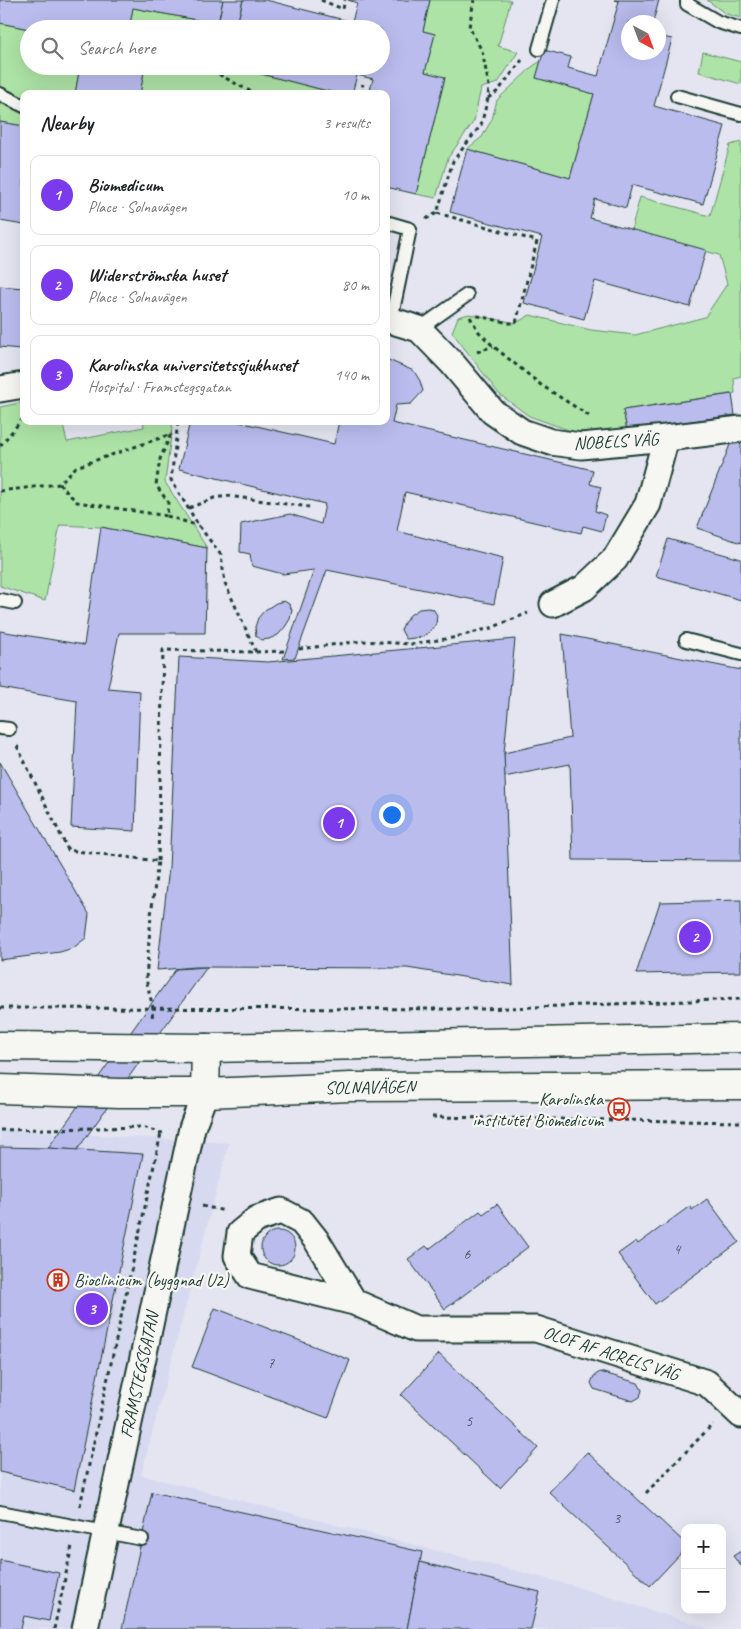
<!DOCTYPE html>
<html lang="en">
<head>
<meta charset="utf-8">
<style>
	:root { --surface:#fff; --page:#f6f6f6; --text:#202124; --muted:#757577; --line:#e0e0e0; --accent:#7c3aed }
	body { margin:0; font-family:Caveat,sans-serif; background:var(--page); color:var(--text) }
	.controls { position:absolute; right:15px; bottom:15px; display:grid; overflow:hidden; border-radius:10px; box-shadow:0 5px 20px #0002 }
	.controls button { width:45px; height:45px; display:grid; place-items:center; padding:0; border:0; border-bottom:1px solid var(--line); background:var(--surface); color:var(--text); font:25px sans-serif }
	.compass { position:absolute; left:621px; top:15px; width:45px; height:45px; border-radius:50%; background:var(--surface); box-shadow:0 5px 20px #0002; rotate:139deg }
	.you { position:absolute; left:391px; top:814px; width:18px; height:18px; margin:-12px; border:4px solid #fff; border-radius:50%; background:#1a73e8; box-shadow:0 0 0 8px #1a73e833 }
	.badge { display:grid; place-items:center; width:32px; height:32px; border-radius:50%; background:var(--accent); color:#fff; font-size:16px; font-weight:700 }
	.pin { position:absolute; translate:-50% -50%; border:2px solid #fff; box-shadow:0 1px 5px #0006 }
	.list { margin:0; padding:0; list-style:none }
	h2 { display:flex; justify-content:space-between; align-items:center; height:65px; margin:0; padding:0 20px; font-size:21px }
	h2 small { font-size:16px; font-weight:400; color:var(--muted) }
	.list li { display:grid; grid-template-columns:32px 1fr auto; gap:15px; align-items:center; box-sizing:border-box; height:80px; margin:0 10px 10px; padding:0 10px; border:1px solid var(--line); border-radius:10px }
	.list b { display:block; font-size:19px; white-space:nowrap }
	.list p { margin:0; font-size:16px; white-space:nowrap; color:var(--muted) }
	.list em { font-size:16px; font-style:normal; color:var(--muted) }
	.icon { flex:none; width:28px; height:28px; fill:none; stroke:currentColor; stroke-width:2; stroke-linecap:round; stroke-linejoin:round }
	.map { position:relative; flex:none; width:741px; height:1629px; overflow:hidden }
	.search { position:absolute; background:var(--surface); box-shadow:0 5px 20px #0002; left:20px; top:20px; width:370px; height:55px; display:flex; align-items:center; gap:12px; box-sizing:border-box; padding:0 18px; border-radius:28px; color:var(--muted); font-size:19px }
	.panel { position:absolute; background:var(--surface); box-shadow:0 5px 20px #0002; left:20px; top:90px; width:370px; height:335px; border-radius:10px }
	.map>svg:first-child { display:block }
</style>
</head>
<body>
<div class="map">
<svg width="741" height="1629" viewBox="0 0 741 1629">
	<rect width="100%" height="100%" fill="#e4e5f1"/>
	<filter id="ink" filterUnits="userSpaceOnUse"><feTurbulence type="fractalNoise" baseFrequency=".02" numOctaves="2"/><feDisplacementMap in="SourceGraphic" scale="10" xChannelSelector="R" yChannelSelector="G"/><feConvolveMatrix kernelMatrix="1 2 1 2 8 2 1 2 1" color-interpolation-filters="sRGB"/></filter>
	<g filter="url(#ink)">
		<polygon fill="#d7d9f0" points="0,1129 229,1143 141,1475 571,1585 710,1629 0,1629"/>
		<g fill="#ade3a6" stroke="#66906d">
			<polygon points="430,0 511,0 498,46 518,52 498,83 481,88 474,121 448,158 436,198 416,194 445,78 425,72 435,34 423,31"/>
			<polygon points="707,0 741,0 741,18 726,14"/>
			<polygon points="133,8 218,24 217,29 129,29"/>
			<polygon points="0,23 29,29 29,66 80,66 75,94 24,94 24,126 0,122"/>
			<polygon points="703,52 741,62 741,84 699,72"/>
			<polygon points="541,61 536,78 594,94 570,178 467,149 482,137 492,119 497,100 533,66"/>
			<polygon points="145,66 230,66 339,94 140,94"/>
			<polygon points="741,142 741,376 734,378 735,393 623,410 627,430 574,432 529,416 499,394 452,332 458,317 469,314 516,323 530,315 591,330 635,335 705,317 727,284 719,255 631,230 640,197 710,216 730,145"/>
			<polygon points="24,402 24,421 62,421 67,442 144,427 143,421 173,421 165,482 207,548 101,527 60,525 45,601 0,586 0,407"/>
		</g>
		<g fill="#babcee" stroke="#1f3d34">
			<polygon points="0,0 223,0 218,24 133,8 129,29 29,29 0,23"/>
			<polygon points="223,0 243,0 236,29 217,29"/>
			<polygon points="243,0 266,0 352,22 357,3 348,0 430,0 423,31 435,34 425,72 445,77 416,194 386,187 386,94 369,94 373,79 357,75 352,94 339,94 230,66 381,66 381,29 236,29"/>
			<polygon points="614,0 659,0 653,22 628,22 628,52 658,52 658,36 672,39 654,106 725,126 703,204 632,185 626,208 595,199 590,218 706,250 690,307 595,281 584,319 524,303 542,237 450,212 467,149 570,178 594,94 536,78 544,50 571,57 568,68 598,76 619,1"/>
			<polygon points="80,66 145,66 140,94 75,94"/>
			<polygon points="0,122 24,126 24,225 0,221"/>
			<polygon points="0,286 24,288 24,313 20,349 0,347"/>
			<polygon points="386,359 414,371 420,381 423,391 411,404 396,405 392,423 593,470 590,484 601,487 595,511 606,515 602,531 583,526 581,533 405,492 397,531 503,558 494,604 327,570 295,658 283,659 314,570 283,574 252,566 250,554 240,552 241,524 290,514 321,524 325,504 179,469 190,421 235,421 334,444 339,421 386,421"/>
			<polygon points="732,394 735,415 627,430 623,410"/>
			<polygon points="733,437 741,440 741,543 697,528"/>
			<polygon points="101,527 207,548 205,633 119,633 108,688 140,691 135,831 71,827 77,701 0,688 0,631 84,645"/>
			<polygon points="668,539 741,559 741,600 656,576"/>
			<polygon points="284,601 289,604 292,610 290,619 285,627 278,635 269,639 261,640 256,636 255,627 258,618 265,610 276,603"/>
			<polygon points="428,608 433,609 437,615 436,624 429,632 422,637 406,639 401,630 404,623 410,615 419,609"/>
			<polygon points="562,634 741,670 741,861 573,860 570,764 504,777 504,753 570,738"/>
			<polygon points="515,639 504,753 513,985 407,968 196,967 157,970 169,868 179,657 268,662"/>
			<polygon points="0,762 89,914 86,938 73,948 60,952 0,960"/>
			<polygon points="741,900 741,972 636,974 660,902"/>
			<polygon points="207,967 77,1150 48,1148 176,969"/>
			<polygon points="0,1147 48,1148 143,1154 74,1490 0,1472"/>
			<polygon points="707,1199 739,1242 655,1304 618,1254 636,1241 638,1244 690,1206 692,1210"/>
			<polygon points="497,1204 528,1247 445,1309 408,1259 426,1246 429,1249 480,1211 483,1214"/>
			<circle cx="278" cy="1248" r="17"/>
			<polygon points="215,1308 350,1360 328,1418 192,1367"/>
			<polygon points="439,1354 538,1448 500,1488 401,1395"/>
			<polygon points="600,1372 638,1383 642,1390 640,1397 633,1401 594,1389 591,1383 594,1376"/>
			<polygon points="587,1452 685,1543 685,1549 650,1586 549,1492"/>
			<polygon points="152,1492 422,1552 407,1629 122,1629"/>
			<polygon points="741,1551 741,1566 733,1556"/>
			<polygon points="0,1560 59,1573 49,1621 24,1616 21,1629 0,1629"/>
			<polygon points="420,1562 540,1592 531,1629 407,1629"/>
		</g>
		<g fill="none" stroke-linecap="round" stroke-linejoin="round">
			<g stroke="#1f3d34" stroke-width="16">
				<g id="lane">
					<polyline points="687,0 687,4 718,22 741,29"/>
					<polyline points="539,49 553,0"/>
					<polyline points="0,94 24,106"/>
					<polyline points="677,96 741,114"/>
					<polyline points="386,222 410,229 391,320"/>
					<polyline points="419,329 467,295"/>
					<polyline points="0,600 15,603"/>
					<polyline points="686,640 741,654"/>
					<polyline points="0,728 9,729"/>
					<polyline points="0,1512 142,1539"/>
				</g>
			</g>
			<g stroke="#1f3d34" stroke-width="29">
				<g id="street">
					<polyline points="386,319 419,329 452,363 493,412 522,432 551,442 581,446 666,438 741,429"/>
					<polyline points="0,389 24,385"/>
					<polyline points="553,604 584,588 615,559 648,504 666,438"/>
					<polyline points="354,1302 317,1241 302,1222 281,1211 257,1219 240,1233 237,1256 250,1276 354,1302 416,1329 536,1329 707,1383 741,1415"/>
					<polyline points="85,1629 192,1128 205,1093"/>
				</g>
			</g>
			<g stroke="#1f3d34" stroke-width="31">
				<g id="secondary">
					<polyline points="0,1046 206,1048 741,1038"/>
					<polyline points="0,1089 119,1093 205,1093 350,1087 741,1085"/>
					<polyline points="205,1093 206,1048"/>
				</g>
			</g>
			<g stroke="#1f3d34" stroke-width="3" stroke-dasharray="4 4" stroke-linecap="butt">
				<polyline points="321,0 343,9 345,0"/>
				<polyline points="218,66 220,75 255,94"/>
				<polyline points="360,94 363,84"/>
				<polyline points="488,98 498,91 522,60"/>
				<polyline points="437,213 537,241 516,323 509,323 474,315"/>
				<polyline points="426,219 437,213 453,161 481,125 488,98 489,86 482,51 469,27 474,0"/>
				<polyline points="470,317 479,332 493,346 541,385 591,417"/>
				<polyline points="477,352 493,346"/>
				<polyline points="0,446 24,417"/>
				<polyline points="59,484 77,502 167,516 168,502 156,485 160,459 171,434"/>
				<polyline points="0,491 59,484 76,467 172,434"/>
				<polyline points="189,508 214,498 228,496 309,507"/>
				<polyline points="167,516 199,526"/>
				<polyline points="299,649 363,641 411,644 452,638 491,628 528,613"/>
				<polyline points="256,652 285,651"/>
				<polyline points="17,746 68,850 158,861 151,915 146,979 153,1008 152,1019"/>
				<polyline points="158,861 163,650 256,652 225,583 221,555 199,526 171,480 178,421"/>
				<polyline points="0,1008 482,1009 741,999"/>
				<polyline points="432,1117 741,1122"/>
				<polyline points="0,1130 143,1127 161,1133 165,1131"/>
				<polyline points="202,1206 225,1211"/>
				<polyline points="646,1493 713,1424"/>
				<polyline points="80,1506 161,1133"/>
				<polyline points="54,1629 72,1546"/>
			</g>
			<use href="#lane" stroke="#f6f6f2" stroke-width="12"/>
			<use href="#street" stroke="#f6f6f2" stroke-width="25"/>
			<use href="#secondary" stroke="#f6f6f2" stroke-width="28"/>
		</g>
	</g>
	<defs>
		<g id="bus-ring" transform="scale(1.125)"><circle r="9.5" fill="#f6f6f2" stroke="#c8321e" stroke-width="1.5"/><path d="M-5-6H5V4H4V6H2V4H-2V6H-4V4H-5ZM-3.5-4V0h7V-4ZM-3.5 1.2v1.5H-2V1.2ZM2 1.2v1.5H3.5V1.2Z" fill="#c8321e"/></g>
		<g id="building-ring" transform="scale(1.125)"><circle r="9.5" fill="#f6f6f2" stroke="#c8321e" stroke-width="1.5"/><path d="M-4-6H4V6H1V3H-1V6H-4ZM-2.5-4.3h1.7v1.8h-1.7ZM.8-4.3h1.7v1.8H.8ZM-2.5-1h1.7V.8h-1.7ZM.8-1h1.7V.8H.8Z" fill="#c8321e"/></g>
	</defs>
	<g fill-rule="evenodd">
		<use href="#bus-ring" x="619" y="1109"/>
		<use href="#building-ring" x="58" y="1280"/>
	</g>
	<g text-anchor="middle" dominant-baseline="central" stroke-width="4.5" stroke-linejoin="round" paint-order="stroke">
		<g font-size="15" fill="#465d62">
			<text x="677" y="1249">4</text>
			<text x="467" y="1254">6</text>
			<text x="271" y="1363">7</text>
			<text x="469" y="1421">5</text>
			<text x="617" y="1518">3</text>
		</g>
		<g font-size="18" fill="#1f3d34" stroke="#f6f6f2">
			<text transform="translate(616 441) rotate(-3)">NOBELS VÄG</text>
			<text transform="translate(370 1087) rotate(-1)">SOLNAVÄGEN</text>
			<text transform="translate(611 1353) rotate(18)">OLOF AF ACRELS VÄG</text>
			<text transform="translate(139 1375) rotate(-78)">FRAMSTEGSGATAN</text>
		</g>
		<g font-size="18" fill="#1f3d34" stroke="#f6f6f2" text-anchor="end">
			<text x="603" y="1099">Karolinska<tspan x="603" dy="21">institutet Biomedicum</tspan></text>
			<text x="74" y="1280" text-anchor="start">Bioclinicum (byggnad U2)</text>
		</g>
	</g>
</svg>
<div class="controls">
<button>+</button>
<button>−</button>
</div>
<svg class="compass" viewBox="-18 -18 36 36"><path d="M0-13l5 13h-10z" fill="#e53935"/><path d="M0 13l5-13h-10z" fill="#757577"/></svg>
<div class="you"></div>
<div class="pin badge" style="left:339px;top:823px">1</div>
<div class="pin badge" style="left:695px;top:937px">2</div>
<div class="pin badge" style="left:92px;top:1309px">3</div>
<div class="search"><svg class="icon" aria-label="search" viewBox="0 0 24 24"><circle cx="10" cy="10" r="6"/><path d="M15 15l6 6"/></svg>Search here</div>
<section class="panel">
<h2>Nearby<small>3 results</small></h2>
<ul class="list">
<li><span class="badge">1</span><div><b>Biomedicum</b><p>Place · Solnavägen</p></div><em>10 m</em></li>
<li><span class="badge">2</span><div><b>Widerströmska huset</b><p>Place · Solnavägen</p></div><em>80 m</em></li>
<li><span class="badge">3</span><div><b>Karolinska universitetssjukhuset</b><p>Hospital · Framstegsgatan</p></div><em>140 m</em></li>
</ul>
</section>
</div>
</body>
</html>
